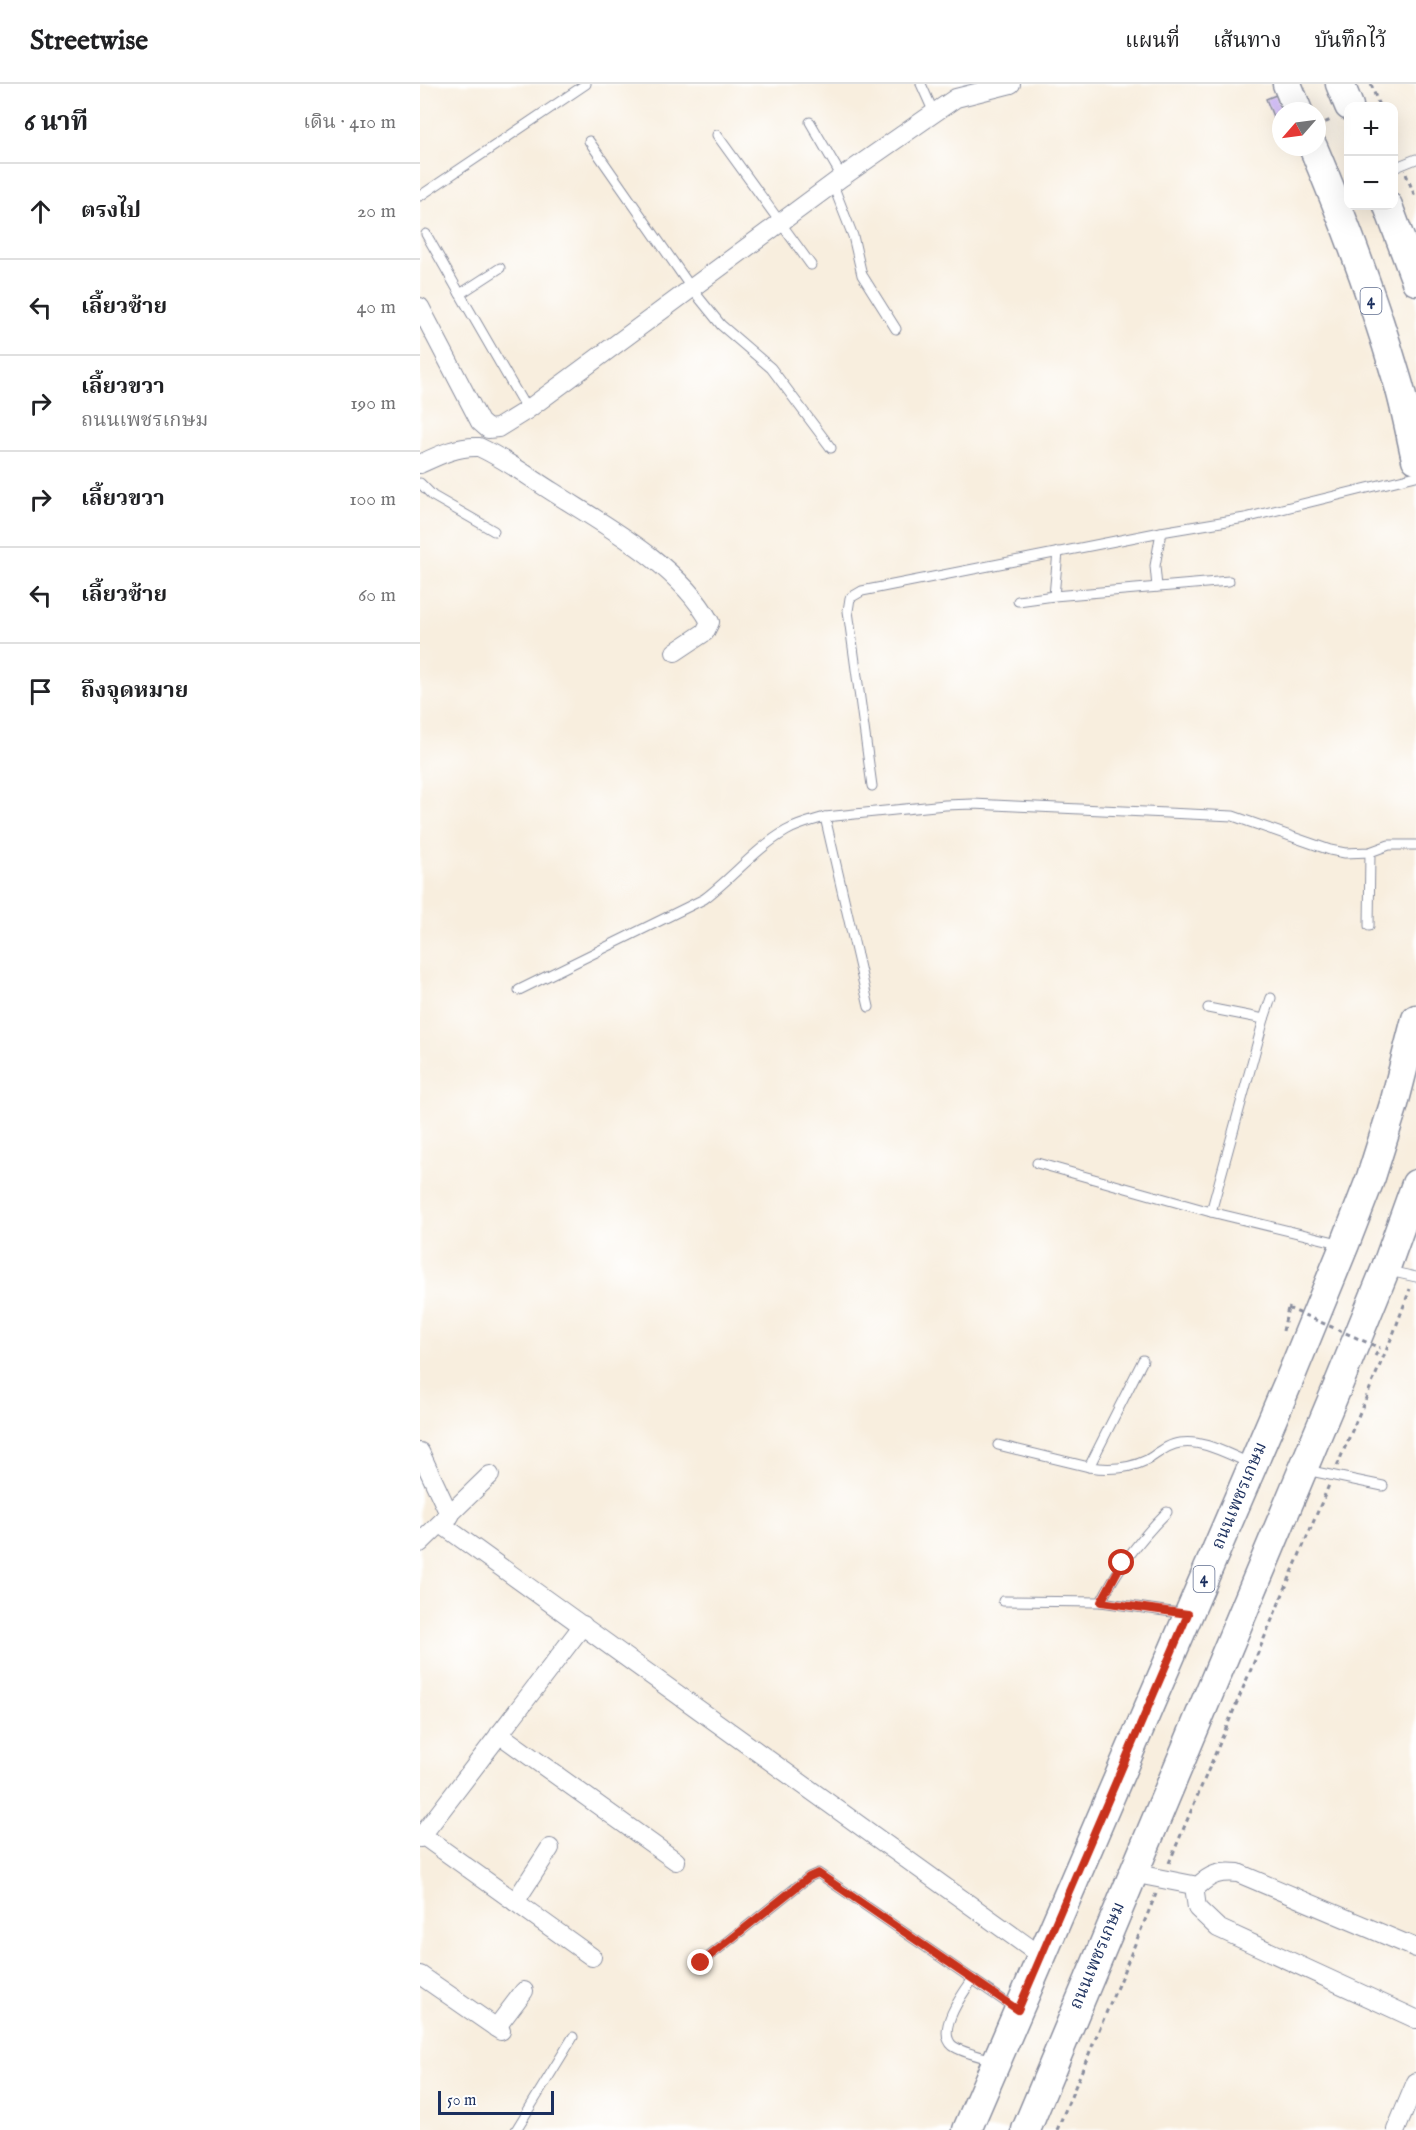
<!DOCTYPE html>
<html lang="th">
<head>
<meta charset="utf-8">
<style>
	:root { --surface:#fff; --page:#f6f6f6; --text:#202124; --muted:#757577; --line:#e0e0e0 }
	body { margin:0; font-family:"IM FELL English","Noto Serif Thai",serif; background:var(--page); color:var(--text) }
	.controls { position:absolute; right:18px; top:18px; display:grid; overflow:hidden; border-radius:12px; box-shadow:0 6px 24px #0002 }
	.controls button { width:54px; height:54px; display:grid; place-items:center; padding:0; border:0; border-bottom:2px solid var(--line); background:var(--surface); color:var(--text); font:30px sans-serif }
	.compass { position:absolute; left:852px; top:18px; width:54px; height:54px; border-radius:50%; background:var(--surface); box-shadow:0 6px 24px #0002; rotate:242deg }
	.scale { position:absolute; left:18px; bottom:15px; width:116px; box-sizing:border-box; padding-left:6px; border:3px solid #1b2f5e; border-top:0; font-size:16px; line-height:21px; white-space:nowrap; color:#1b2f5e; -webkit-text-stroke:4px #fff; paint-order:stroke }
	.stop { position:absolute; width:18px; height:18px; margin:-14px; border:4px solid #c8321e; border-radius:50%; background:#fff }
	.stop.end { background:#c8321e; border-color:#fff; box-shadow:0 2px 6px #0008 }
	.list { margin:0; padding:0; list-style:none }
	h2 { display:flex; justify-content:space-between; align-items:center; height:78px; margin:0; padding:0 24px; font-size:26px }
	h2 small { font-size:20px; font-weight:400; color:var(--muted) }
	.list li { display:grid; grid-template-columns:39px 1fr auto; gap:18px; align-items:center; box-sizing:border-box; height:96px; padding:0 24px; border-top:2px solid var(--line) }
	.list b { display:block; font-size:22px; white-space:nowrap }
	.list p { margin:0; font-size:20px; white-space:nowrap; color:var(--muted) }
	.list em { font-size:20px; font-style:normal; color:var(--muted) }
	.icon { flex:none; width:33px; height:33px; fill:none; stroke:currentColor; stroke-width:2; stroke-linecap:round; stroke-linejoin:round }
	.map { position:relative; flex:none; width:996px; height:2046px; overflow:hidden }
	header { display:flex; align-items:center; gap:36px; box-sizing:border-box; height:84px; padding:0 30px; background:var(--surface); border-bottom:2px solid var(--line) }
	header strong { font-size:28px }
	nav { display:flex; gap:33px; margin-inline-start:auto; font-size:21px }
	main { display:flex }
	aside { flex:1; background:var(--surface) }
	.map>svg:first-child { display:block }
</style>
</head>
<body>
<header>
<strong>Streetwise</strong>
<nav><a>แผนที่</a><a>เส้นทาง</a><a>บันทึกไว้</a></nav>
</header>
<main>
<aside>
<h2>6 นาที<small>เดิน · 410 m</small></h2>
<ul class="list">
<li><svg class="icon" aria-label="ahead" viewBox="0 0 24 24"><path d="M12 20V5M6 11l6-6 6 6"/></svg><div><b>ตรงไป</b></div><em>20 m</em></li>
<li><svg class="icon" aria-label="left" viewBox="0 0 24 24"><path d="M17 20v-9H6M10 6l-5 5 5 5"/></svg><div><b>เลี้ยวซ้าย</b></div><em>40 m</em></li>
<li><svg class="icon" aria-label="right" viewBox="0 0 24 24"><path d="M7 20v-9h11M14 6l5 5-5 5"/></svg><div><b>เลี้ยวขวา</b><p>ถนนเพชรเกษม</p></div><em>190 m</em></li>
<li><svg class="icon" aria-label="right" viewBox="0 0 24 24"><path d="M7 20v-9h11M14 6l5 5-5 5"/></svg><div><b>เลี้ยวขวา</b></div><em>100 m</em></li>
<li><svg class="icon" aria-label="left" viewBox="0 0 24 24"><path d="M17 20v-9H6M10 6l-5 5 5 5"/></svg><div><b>เลี้ยวซ้าย</b></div><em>60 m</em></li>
<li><svg class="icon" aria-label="arrive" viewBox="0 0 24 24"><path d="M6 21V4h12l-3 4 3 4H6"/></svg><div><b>ถึงจุดหมาย</b></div></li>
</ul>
</aside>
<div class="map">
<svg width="996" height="2046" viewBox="0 0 996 2046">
	<rect width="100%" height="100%" fill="#fff"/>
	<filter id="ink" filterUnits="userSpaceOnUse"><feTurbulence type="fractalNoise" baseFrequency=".0167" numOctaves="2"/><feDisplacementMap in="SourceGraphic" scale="12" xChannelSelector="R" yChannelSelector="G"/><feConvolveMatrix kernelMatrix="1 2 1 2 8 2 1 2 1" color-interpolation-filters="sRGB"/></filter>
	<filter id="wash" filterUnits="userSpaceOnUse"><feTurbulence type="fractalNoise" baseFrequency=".008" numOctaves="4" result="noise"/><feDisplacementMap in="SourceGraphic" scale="24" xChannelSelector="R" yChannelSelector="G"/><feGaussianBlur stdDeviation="1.35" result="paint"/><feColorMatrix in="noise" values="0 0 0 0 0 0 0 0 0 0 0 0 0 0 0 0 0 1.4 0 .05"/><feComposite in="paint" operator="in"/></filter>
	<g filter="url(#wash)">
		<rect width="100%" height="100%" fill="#f8eede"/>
		<g id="blocks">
			<polygon fill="#cbb3f4" points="856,11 862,27 861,33 854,35 846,15"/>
		</g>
	</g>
	<g filter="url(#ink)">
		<use href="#blocks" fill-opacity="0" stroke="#8a8e9e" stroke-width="1.5"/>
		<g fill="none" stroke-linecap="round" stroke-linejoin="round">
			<g stroke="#8a8e9e" stroke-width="11">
				<g id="service">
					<polyline points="501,0 514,29"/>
					<polyline points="390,38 422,93"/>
					<polyline points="297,51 391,181"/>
					<polyline points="169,57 272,205 301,241 351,284 411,364"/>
					<polyline points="974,84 996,75"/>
					<polyline points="413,101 433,152 442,191 476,245"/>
					<polyline points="0,112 166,0"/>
					<polyline points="6,150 40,210"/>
					<polyline points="80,184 40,210 107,326"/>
					<polyline points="0,399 13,412 74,447"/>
					<polyline points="737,503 735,482 741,448"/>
					<polyline points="634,512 809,497"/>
					<polyline points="598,517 634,512 638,468"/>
					<polyline points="452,702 428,527 430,514 442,507 741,448 825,434 996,392"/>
					<polyline points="949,842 950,768"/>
					<path d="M99 906 284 815C312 794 335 765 366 747 378 740 392 737 405 733"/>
					<polyline points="851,914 844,935 791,1128 923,1160"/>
					<polyline points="449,923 405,733 525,721 553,720 813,732 910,766 925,769 950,768 969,761 996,761"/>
					<polyline points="788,924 844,935"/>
					<polyline points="617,1079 791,1128"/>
					<polyline points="969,1187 996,1193"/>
					<path d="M578 1361 669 1383C689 1386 709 1385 727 1376 737 1370 748 1360 760 1359 783 1355 809 1371 830 1379"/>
					<polyline points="669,1383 723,1276"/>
					<polyline points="886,1386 963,1402"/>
					<polyline points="583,1517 681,1518 766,1530"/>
					<path d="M681 1518C698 1483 720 1455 747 1428"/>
					<polyline points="281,1879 389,1793 398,1789 596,1925"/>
					<path d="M553 1895C543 1909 515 1947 533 1962 541 1968 563 1973 573 1976"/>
					<polyline points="96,2046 153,1953"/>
				</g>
			</g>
			<g stroke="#8a8e9e" stroke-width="20">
				<g id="minor">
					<polyline points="0,223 60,338 68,345 78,344 107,326 422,93 514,29 536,14 591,0"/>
					<path d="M0 380C19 371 37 362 59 363 85 375 109 393 133 408 186 442 259 481 290 538L285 548 255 568"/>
					<polyline points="0,1368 30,1432"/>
					<polyline points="21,1440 621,1872"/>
					<polyline points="0,1459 70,1391"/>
					<polyline points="79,1650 256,1777"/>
					<polyline points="2,1751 172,1873"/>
					<polyline points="0,1754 163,1541"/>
					<path d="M712 1789 778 1802C791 1790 800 1787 818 1789L996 1864"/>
					<polyline points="774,1802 777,1824 798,1844 996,1935"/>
					<polyline points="95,1818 130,1764"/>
					<polyline points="0,1891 81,1947"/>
					<polyline points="76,1944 104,1907"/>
					<polyline points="976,2046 996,1998"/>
				</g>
			</g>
			<g stroke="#8a8e9e" stroke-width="31">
				<g id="primary">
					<polyline points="867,0 878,27"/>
					<polyline points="920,0 929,22"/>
					<path d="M893 63C925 138 954 217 977 295 985 321 990 349 996 375"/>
					<polyline points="968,122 996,197"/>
					<polyline points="547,2046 871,1292 925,1160 951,1093 974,1020 996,935"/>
					<polyline points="606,2046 917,1304 965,1186 996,1100"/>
				</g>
			</g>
			<g stroke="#8a8e9e" stroke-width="3" stroke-dasharray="4.5 4.5" stroke-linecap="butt">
				<polyline points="951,0 959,22"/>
				<polyline points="897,42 913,35"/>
				<polyline points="974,58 978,70"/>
				<polyline points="986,90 996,115"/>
				<polyline points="863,1247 868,1224"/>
				<polyline points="955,1272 960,1264"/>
				<polyline points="917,1382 974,1248 990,1205"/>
				<polyline points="749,1779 909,1401"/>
				<polyline points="637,2046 736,1810"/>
			</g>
			<use href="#service" stroke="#fff" stroke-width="9"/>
			<use href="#minor" stroke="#fff" stroke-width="18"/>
			<use href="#primary" stroke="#fff" stroke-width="28"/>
			<polyline stroke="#8a8e9e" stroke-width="3" stroke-dasharray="4.5 4.5" stroke-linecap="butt" points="868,1224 960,1264"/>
		</g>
	</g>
	<g fill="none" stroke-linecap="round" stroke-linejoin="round" filter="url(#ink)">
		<polyline stroke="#c8321e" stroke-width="8" points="281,1879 389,1793 398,1789 598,1926 768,1530 681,1518 702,1479"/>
	</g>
	<g text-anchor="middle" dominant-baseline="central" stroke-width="5" stroke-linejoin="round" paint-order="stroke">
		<g fill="#fff" stroke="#5f6d8e" stroke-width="1.5">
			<rect x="940.5" y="204" width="21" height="26" rx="4.5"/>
			<rect x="773.5" y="1482" width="21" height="26" rx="4.5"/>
		</g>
		<g font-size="16" font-weight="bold" fill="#1b2f5e">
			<text x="951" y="217">4</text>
			<text x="784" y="1495">4</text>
		</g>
		<g font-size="18" fill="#1b2f5e" stroke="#fff">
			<text transform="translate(820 1412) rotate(-67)">ถนนเพชรเกษม</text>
			<text transform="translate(678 1872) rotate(-67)">ถนนเพชรเกษม</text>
		</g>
	</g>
</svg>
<div class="controls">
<button>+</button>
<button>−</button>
</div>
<svg class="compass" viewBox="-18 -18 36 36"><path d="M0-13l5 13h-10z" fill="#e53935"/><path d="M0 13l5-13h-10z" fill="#757577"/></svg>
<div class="scale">50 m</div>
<div class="stop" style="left:702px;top:1479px"></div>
<div class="stop end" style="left:281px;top:1879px"></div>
</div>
</main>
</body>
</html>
